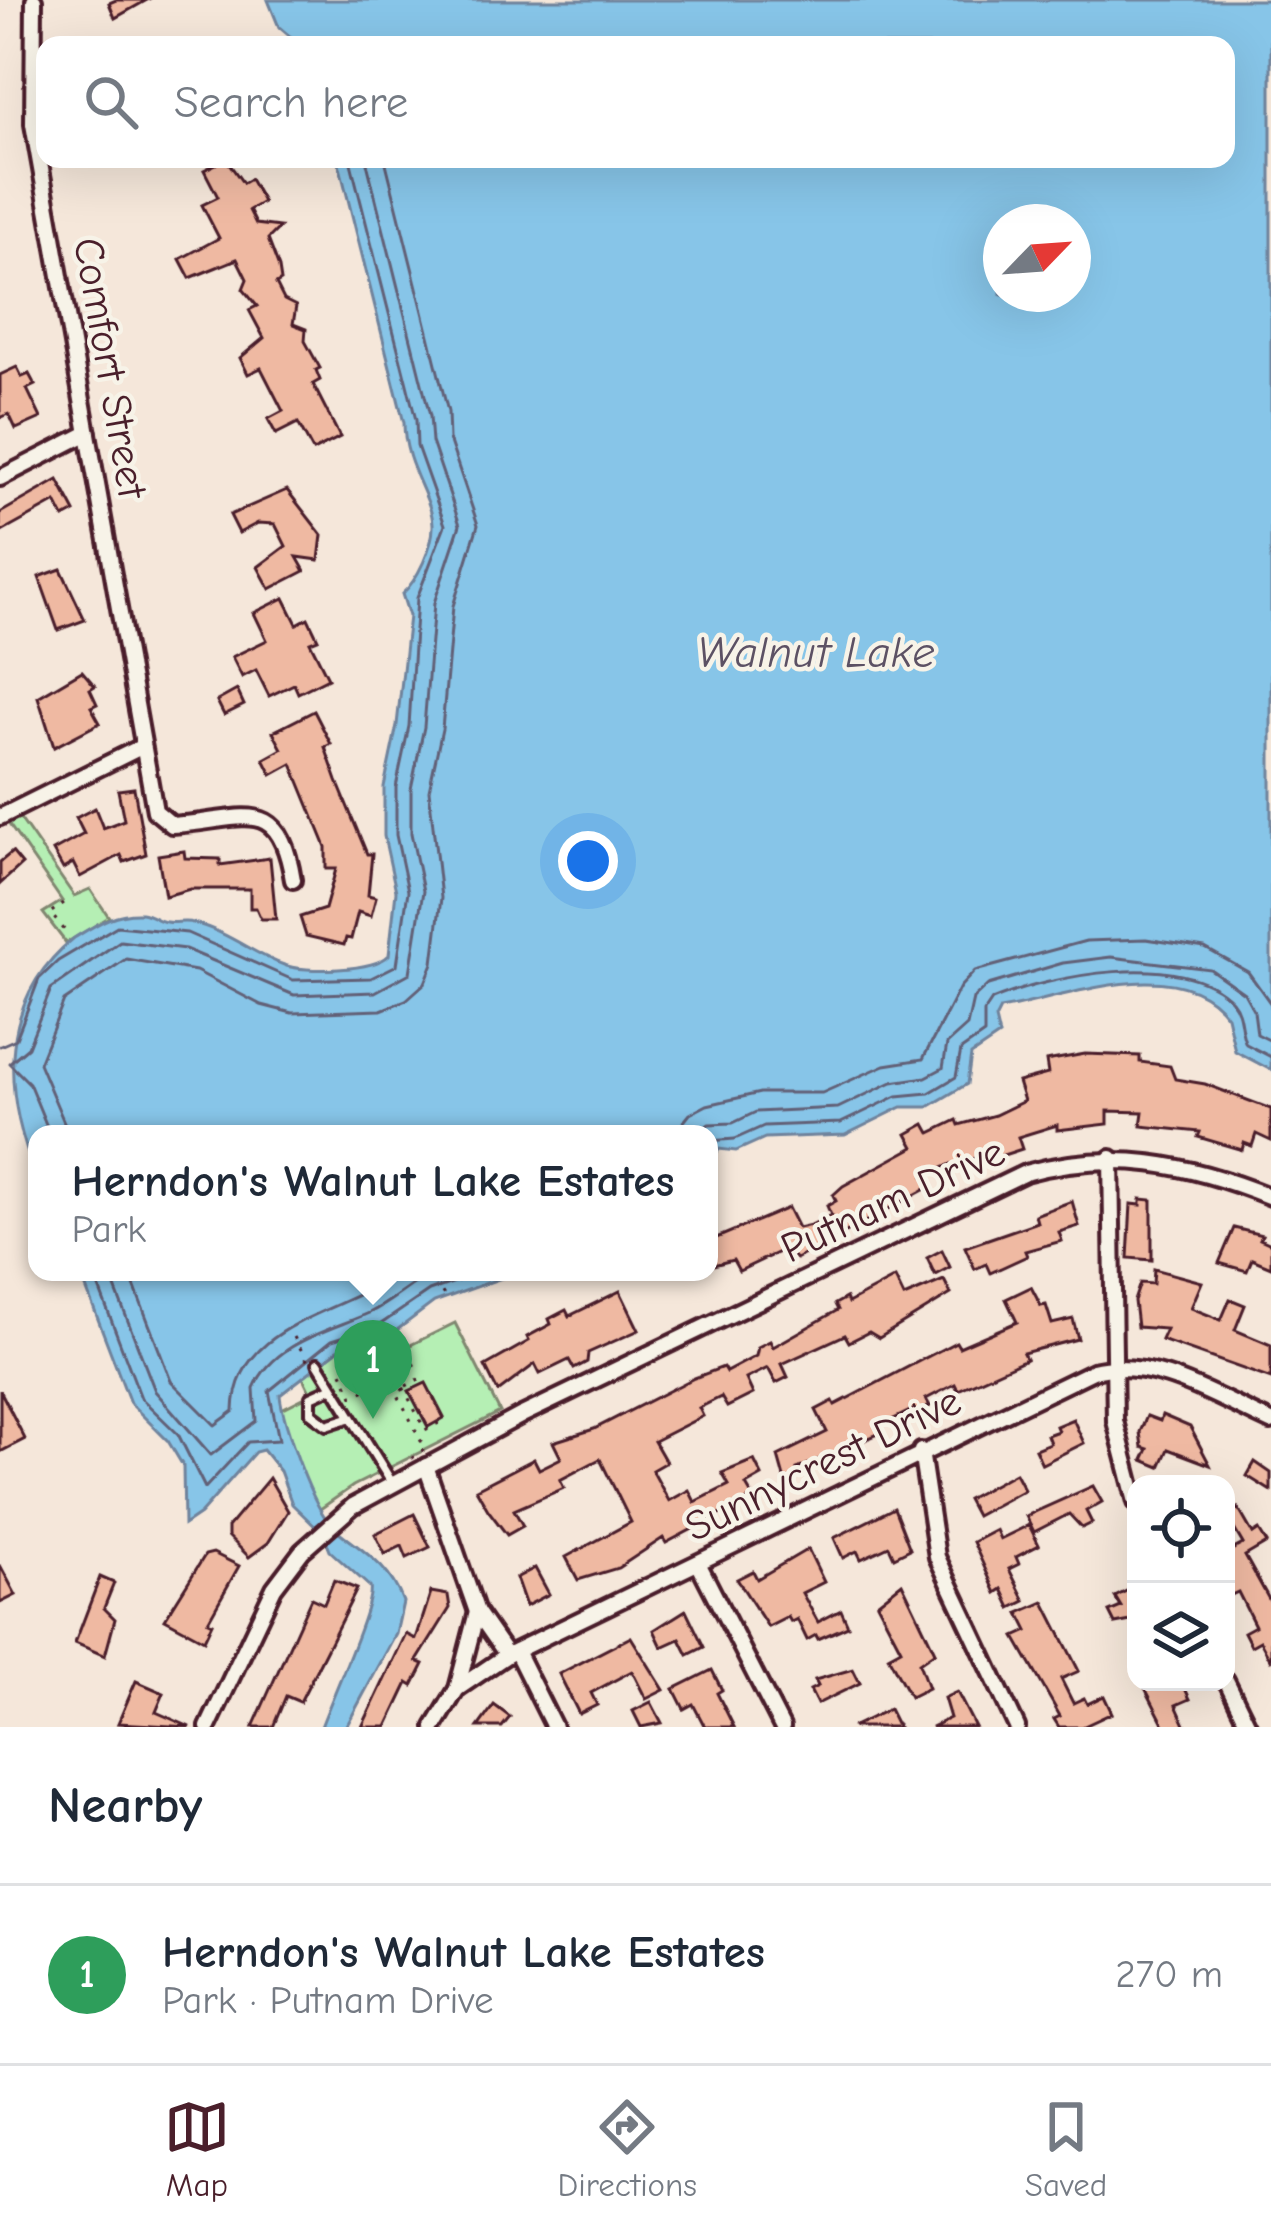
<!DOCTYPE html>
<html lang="en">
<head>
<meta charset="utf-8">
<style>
	:root { --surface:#fff; --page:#f6f6f7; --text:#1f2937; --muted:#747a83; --line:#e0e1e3; --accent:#4a1f2b }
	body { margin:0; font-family:"Comic Neue",sans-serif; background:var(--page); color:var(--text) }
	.controls { position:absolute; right:36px; bottom:36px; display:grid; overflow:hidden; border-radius:24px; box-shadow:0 12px 48px #0002 }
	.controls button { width:108px; height:108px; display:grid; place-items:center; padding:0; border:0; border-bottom:3px solid var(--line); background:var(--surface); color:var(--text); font:60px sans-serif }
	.compass { position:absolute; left:983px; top:204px; width:108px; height:108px; border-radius:50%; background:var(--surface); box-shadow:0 12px 48px #0002; rotate:65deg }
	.you { position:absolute; left:588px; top:861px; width:42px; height:42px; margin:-30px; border:9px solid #fff; border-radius:50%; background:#1a73e8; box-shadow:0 0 0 18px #1a73e833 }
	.badge { display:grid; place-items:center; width:78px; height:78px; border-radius:50%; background:var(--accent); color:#fff; font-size:39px; font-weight:700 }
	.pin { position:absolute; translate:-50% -99px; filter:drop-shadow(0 3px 6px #0008) }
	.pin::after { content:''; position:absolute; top:63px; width:42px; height:36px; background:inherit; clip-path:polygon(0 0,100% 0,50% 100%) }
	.popup { position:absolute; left:28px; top:1125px; width:690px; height:156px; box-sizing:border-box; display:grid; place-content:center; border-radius:24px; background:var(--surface); filter:drop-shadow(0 3px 9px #0005); font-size:39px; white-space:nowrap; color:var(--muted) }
	.popup b { font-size:45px; color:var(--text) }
	.popup::after { content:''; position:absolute; left:50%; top:100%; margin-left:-24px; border:24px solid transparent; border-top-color:var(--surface) }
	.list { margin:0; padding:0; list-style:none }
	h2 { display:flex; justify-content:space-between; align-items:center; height:156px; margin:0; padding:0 48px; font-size:51px }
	h2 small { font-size:39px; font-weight:400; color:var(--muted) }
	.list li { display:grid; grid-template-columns:78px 1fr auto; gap:36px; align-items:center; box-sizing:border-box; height:180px; padding:0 48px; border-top:3px solid var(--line) }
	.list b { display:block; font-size:45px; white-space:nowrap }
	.list p { margin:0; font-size:39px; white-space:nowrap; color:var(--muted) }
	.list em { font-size:39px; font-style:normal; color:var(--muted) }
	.icon { flex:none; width:66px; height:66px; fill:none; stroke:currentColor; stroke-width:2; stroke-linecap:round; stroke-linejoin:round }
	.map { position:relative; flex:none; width:1271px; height:1727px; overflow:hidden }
	.search { position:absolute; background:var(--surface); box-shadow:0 12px 48px #0002; left:36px; right:36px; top:36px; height:132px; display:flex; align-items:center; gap:30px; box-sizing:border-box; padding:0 42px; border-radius:24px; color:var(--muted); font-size:45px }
	.sheet { height:336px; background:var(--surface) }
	nav { display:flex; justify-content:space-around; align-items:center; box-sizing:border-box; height:168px; border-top:3px solid var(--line); background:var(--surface); font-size:33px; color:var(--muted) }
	nav a { display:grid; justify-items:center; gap:6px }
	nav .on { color:var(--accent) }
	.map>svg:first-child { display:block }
</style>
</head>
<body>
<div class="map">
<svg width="1271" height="1727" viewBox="0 0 1271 1727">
	<rect width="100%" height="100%" fill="#f5e7da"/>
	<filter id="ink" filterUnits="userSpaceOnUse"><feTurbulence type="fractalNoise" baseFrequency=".00833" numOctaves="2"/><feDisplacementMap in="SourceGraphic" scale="24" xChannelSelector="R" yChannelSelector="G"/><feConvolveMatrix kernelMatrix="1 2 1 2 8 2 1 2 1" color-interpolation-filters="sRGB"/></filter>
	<g filter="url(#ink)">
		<g fill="#b5efb4" stroke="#808770" stroke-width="3">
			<polygon points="17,814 74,896 90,889 109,917 66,943 43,913 62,901 6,820"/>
			<polygon points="330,1311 360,1370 455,1323 500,1412 353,1486 313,1514 246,1427 311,1394 282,1334"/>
		</g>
		<g fill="#87c5e8" stroke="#6f839c" stroke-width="3" fill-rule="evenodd">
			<path d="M268 0H1271V1070L1235 1051 1227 1016C1179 949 1060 1000 1000 1009L995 1019 999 1036 971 1055 967 1084 928 1107H902L845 1135 765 1138 736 1151 719 1149 709 1168V1134H37V1178C0 1087 0 998 74 938 97 924 114 912 141 913 151 914 157 921 166 922 175 924 184 920 193 923 227 931 253 954 284 965 304 973 374 971 389 955L396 891 384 836V787L397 725 409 616 402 594C417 581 434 545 433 524 432 497 404 465 404 423L338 159H1226V45H300L279 27ZM1001 222H1073V294H1001Z"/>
			<path d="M80 1272H518L434 1302 381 1342 338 1350 280 1395C282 1421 313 1509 333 1527 362 1551 389 1564 403 1602L396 1634 346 1727H321C330 1701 375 1603 370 1587L330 1551 324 1535 292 1504 280 1471 263 1450 255 1452 200 1514 184 1525 183 1466 168 1441 130 1403Z"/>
		</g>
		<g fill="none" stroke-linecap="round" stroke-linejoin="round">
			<g stroke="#626177" stroke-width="3">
				<polyline points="0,1046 16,1039 39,979 58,961 117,926 187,933 293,980 371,978 397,965 408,891 396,835 396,787 409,726 417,598 445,525 417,446 416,420 350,159"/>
				<polyline points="50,1134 29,1083 9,1063 28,1047 51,989 120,941 185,949 294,995 375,992 410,973 423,891 411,833 411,789 424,727 434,603 460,525 432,442 430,416 366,159"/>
				<polyline points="69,1134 39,1063 64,1001 126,959 196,971 261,1005 292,1013 381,1010 406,1000 425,983 433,963 441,898 429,790 442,729 453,606 478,525 449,439 448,412 385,159"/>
				<polyline points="674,1134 690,1114 707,1105 760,1093 822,1093 885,1065 923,1059 960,987 975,971 1086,941 1146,939 1205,948 1248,972 1271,1004"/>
				<polyline points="695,1134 709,1124 733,1123 756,1112 838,1108 892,1082 926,1077 943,1068 947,1044 967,1026 973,999 988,985 1063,963 1111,957 1210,969 1244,993 1254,1011 1257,1034 1271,1041"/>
				<path d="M709 1141 735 1139 764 1126 841 1123 897 1096 929 1093 956 1077 961 1050 984 1034V1012L992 1000C1048 976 1184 948 1232 1001 1243 1014 1239 1030 1246 1044L1271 1057"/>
				<polyline points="93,1272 141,1398 178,1434 205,1488 248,1442 279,1440 269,1391 332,1340 378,1326 429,1291 483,1272"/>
				<path d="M109 1272 155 1391 211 1455 256 1421 254 1388C274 1342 329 1331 369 1313 392 1302 411 1283 434 1272"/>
				<path d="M129 1272 171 1381 215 1425 234 1411C235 1323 343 1314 399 1272"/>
			</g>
		</g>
		<g fill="#efb9a2" stroke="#4a1f2b" stroke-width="3">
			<polygon points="116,0 147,0 115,18 109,3"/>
			<polygon points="226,159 243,183 250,179 263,202 249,210 256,224 280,227 268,239 279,268 281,281 276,284 284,300 296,306 293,324 306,329 305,341 320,368 316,370 320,380 313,384 340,437 313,451 298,423 276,434 268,419 283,411 261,368 248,374 240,358 264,338 249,310 257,306 243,289 247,279 237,259 190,278 180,259 219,238 202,205 218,197 204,170"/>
			<polygon points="17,367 22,377 29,374 35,385 27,389 41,418 16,429 9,414 0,418 0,375"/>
			<polygon points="58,480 75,512 64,518 56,502 0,533 0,513"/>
			<polygon points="287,490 322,535 319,560 297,557 305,571 270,589 258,567 286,546 275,524 258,523 239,533 230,515"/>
			<polygon points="61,569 85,620 58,630 39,577"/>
			<polygon points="284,598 297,624 308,618 318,639 310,642 328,678 298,693 294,684 269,696 256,670 242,677 232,657 267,640 254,613"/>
			<polygon points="82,671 95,686 90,689 97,704 91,707 100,723 54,747 38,697"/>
			<polygon points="237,690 244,705 224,715 217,701"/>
			<polygon points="314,711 331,744 325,747 337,781 367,854 372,854 368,895 376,897 371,916 358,912 351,939 346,938 344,945 306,936 300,917 325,909 336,869 326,869 326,847 292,764 272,775 264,759 282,749 273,732"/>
			<polygon points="134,788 146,854 124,862 121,855 80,877 73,863 63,869 53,851 84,834 76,818 95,808 103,828 124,820 118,790"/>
			<polygon points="184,851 185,858 220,859 220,865 270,858 276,919 261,919 256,908 250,908 250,889 190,889 165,896 158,855"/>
			<polygon points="12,852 22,864 0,884 0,862"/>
			<polygon points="1085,1054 1140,1056 1140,1062 1170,1066 1175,1079 1205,1084 1271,1109 1271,1141 1256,1134 1252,1146 1244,1143 1242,1150 1198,1137 1200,1132 1141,1126 1143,1112 1108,1111 1108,1124 1057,1130 1057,1125 1018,1137 1022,1149 988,1160 981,1155 953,1168 951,1164 924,1177 929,1187 796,1259 785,1249 739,1271 733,1260 709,1266 709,1241 788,1208 798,1228 811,1225 831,1215 827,1206 836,1201 833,1195 843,1186 914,1147 907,1134 925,1124 930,1133 957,1120 959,1125 995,1115 1024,1101 1018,1082 1048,1074 1046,1061"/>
			<polygon points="1141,1199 1152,1200 1152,1260 1128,1258 1131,1204 1141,1205"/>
			<polygon points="1072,1201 1079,1226 1059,1232 1062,1241 1025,1251 1027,1256 990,1273 986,1264 975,1269 965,1247 1037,1222 1035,1215"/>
			<polygon points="1234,1228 1262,1235 1260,1239 1271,1244 1271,1267 1252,1259 1247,1271 1219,1263"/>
			<polygon points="942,1250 950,1267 935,1275 927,1258"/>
			<polygon points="1154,1269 1202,1282 1191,1308 1221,1320 1230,1299 1245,1305 1235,1330 1271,1345 1271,1379 1161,1340 1166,1329 1137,1327 1134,1301 1140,1283 1153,1284"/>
			<polygon points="895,1278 904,1297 944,1280 951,1294 879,1338 869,1332 849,1342 845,1335 782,1364 788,1377 776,1383 768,1368 746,1379 753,1394 727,1407 721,1397 699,1408 703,1416 654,1441 666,1462 652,1470 669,1501 689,1490 695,1502 729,1485 722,1473 754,1460 762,1476 746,1485 753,1497 666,1543 663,1538 618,1568 578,1580 566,1557 631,1522 600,1459 560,1480 564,1488 514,1510 523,1526 507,1535 488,1510 476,1489 534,1459 539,1469 561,1458 553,1442 594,1429 694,1378 723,1367 726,1372 756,1356 758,1347 770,1341 773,1347 838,1310 835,1304 846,1298 848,1303"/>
			<polygon points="1031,1287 1041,1306 1046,1305 1052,1324 1073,1319 1078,1339 1023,1353 1026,1359 958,1390 955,1384 926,1399 930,1406 914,1414 912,1410 880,1426 883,1432 797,1469 799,1474 785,1481 778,1456 827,1432 816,1410 833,1401 835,1405 956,1342 959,1347 1017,1322 1006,1299"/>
			<polygon points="620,1291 639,1330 588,1353 587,1362 574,1369 569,1360 540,1374 535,1364 498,1392 485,1366 529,1341 527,1337 551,1324 549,1319 566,1310 569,1316"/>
			<polygon points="426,1383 444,1418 428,1427 409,1391"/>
			<polygon points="0,1390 25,1439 0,1452"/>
			<polygon points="1162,1415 1190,1427 1210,1465 1168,1449 1160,1467 1143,1460 1148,1449 1142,1447 1140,1432 1147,1416 1160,1421"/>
			<polygon points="1073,1419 1084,1443 1042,1464 1035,1449 1050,1443 1047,1435 1058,1431 1056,1426"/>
			<polygon points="1255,1462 1271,1473 1271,1491 1247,1476"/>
			<polygon points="1015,1473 1024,1490 976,1516 967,1499"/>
			<polygon points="269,1478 288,1511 268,1543 249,1557 228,1536 228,1527"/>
			<polygon points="1093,1486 1102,1502 1086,1511 1092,1523 1082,1528 1069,1514 1034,1532 1026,1516"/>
			<polygon points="894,1508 910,1549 894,1557 889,1546 861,1559 857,1551 843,1558 834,1538"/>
			<polygon points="1238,1508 1253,1534 1259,1530 1267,1543 1245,1556 1271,1603 1271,1661 1260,1641 1251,1646 1244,1632 1255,1626 1238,1592 1229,1596 1226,1590 1226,1553 1243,1544 1226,1515"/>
			<polygon points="414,1514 430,1547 407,1558 402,1546 385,1554 375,1534"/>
			<polygon points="1029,1525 1039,1545 1016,1557 1019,1564 1009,1569 1025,1601 1011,1608 1002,1589 996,1593 973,1542 996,1530 1000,1539"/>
			<polygon points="808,1549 824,1582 802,1593 818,1622 841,1610 848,1626 818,1639 816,1635 807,1640 797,1619 791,1622 788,1617 768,1627 737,1579 753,1571 757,1579"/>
			<polygon points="213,1553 239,1566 208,1621 212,1623 204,1640 165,1619 205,1555"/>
			<polygon points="0,1565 16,1595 0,1603"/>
			<polygon points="535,1568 549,1594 526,1606 516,1578"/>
			<polygon points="100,1577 114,1583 104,1608 115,1619 105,1656 75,1643"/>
			<polygon points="334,1580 357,1589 300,1702 286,1696 273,1727 253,1727 311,1598 324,1604"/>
			<polygon points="902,1583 935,1652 919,1663 928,1688 910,1697 888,1656 901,1649 877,1603"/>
			<polygon points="1132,1588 1136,1620 1115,1624 1109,1612 1121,1607 1115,1597"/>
			<polygon points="431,1592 448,1595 450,1608 417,1661 424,1664 413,1686 408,1683 387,1727 362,1727 406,1634 416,1639"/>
			<polygon points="1044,1602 1079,1671 1061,1679 1073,1703 1084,1698 1087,1704 1104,1696 1112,1713 1082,1727 1059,1727 1054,1719 1060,1716 1015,1637 1028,1631 1019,1613"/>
			<polygon points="686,1610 704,1647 688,1655 680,1639 662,1647 654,1630"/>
			<polygon points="631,1637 664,1690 646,1699 632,1671 591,1693 597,1705 579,1714 559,1674"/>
			<polygon points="853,1669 860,1683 817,1704 810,1690 818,1686 815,1680"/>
			<polygon points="712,1670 722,1690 717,1693 734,1727 705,1727 693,1704 684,1709 674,1689"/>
			<polygon points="136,1681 164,1693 156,1712 190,1727 118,1723"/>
			<polygon points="1142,1682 1182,1682 1190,1699 1176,1705 1186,1727 1165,1727"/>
			<polygon points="957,1692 975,1727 931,1727 950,1718 944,1698"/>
			<polygon points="651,1702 662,1723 641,1727 633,1711"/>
			<polygon points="494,1705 510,1717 502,1727 478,1727"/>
			<polygon points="889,1709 898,1727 852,1727"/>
		</g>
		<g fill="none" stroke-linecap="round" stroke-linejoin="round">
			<g stroke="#4a1f2b" stroke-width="16">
				<g id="lane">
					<polyline points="318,1363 392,1483"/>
					<polyline points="331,1388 311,1397 311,1413 327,1425 349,1418"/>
				</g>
			</g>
			<g stroke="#4a1f2b" stroke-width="22">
				<g id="street">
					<path d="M34 0 33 124 155 811 172 825C244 821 279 792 293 880"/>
					<polyline points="0,478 88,433"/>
					<polyline points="0,817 143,746"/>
					<polyline points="1111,1158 1115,1421 1136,1502"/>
					<polyline points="921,1451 937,1557 1017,1727"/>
					<polyline points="426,1466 477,1612 507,1655"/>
					<polyline points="698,1563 782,1727"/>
					<polyline points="516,1651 554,1727"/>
					<polyline points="1226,1680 1249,1727"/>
					<polyline points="457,1689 477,1612"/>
					<path d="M208 1727 274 1588 302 1551 353 1506 522 1415 1025 1173C1114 1149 1187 1163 1271 1197"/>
					<path d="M434 1727 457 1689 507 1655 1093 1371C1154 1356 1217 1398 1271 1422"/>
				</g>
			</g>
			<g stroke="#4a1f2b" stroke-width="3" stroke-dasharray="3 9" stroke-linecap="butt">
				<polyline points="64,903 50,913 67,933"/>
				<polyline points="429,1272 445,1297"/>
				<polyline points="294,1337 308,1362"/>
				<polyline points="342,1372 353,1396 415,1367 406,1348"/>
				<polyline points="398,1377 425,1430 445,1420"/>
				<polyline points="406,1386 425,1376"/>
				<polyline points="404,1389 397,1393 425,1449 408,1461"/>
			</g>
			<use href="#lane" stroke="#f7f3e8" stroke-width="8"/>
			<use href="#street" stroke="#f7f3e8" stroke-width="14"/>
		</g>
	</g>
	<g text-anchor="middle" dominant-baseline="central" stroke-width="9" stroke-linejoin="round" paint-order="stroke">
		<g font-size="42" fill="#4a1f2b" stroke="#f7f3e8">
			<text transform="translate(110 368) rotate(80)">Comfort Street</text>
			<text transform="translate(893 1200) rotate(-25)">Putnam Drive</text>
			<text transform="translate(823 1464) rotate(-26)">Sunnycrest Drive</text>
		</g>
		<g font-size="45" font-style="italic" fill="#5c5164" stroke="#f7f3e8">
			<text x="816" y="652">Walnut Lake</text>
		</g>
	</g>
</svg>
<div class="controls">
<button><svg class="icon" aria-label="locate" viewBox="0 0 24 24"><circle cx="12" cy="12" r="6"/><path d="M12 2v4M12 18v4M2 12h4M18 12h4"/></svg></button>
<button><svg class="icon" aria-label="layers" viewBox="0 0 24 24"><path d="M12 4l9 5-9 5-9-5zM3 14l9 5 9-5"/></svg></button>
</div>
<svg class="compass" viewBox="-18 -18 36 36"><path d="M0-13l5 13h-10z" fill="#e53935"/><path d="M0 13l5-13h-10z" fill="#747a83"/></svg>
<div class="you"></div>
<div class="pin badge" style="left:373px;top:1419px;background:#2e9e5b">1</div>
<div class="popup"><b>Herndon's Walnut Lake Estates</b>Park</div>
<div class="search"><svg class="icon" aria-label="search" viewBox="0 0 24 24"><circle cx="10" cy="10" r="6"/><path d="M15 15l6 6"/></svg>Search here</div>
</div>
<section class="sheet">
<h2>Nearby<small></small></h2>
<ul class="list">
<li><span class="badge" style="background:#2e9e5b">1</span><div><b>Herndon's Walnut Lake Estates</b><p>Park · Putnam Drive</p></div><em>270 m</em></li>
</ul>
</section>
<nav>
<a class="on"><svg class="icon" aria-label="map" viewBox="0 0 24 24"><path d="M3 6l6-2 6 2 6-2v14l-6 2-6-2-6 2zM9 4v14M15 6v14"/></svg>Map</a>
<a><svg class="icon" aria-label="directions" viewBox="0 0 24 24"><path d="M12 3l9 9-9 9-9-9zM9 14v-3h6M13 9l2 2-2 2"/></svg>Directions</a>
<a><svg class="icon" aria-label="saved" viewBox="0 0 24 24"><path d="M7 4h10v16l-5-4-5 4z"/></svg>Saved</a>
</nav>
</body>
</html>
